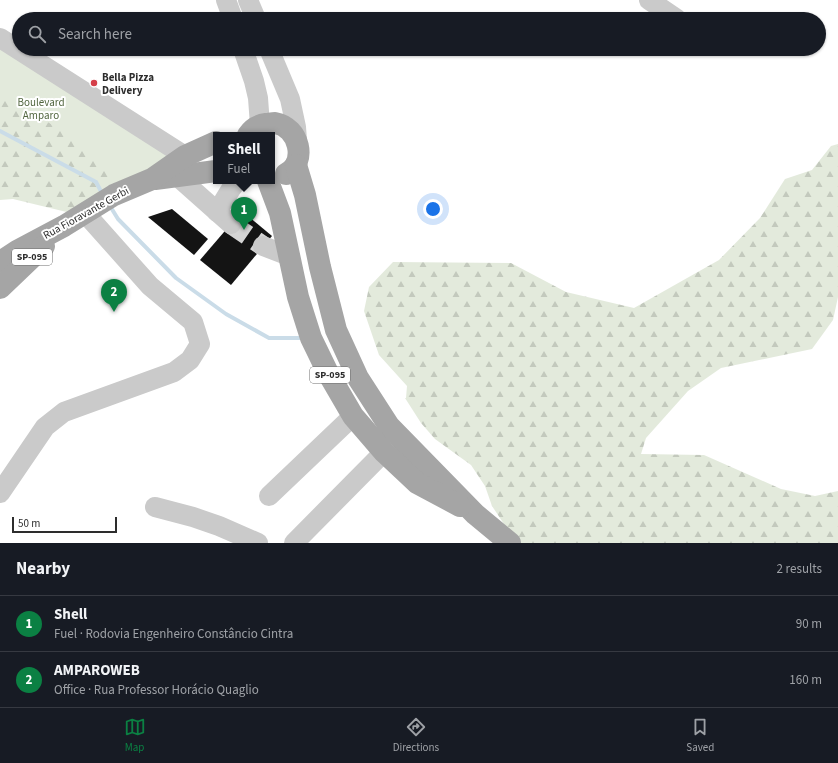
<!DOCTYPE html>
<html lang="en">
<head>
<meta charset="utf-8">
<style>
	:root { --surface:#171b24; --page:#242831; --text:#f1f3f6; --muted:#9ea1a6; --line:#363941; --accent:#0b8043 }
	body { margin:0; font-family:"Source Sans 3",sans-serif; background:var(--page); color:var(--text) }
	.scale { position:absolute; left:12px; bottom:10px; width:105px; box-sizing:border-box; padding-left:4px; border:2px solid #2d2d2d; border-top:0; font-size:11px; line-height:14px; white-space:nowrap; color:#2d2d2d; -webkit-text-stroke:3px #fff; paint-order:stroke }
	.you { position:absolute; left:433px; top:209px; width:14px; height:14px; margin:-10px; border:3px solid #fff; border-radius:50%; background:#1a73e8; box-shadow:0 0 0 6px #1a73e833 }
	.badge { display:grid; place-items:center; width:26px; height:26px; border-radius:50%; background:var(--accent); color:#fff; font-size:13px; font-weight:700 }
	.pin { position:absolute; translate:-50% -33px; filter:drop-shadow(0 1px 2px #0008) }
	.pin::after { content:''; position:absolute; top:21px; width:14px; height:12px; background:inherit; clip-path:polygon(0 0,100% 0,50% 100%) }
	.popup { position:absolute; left:213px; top:132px; width:62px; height:52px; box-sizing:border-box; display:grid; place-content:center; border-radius:0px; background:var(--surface); filter:drop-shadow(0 1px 3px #0005); font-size:13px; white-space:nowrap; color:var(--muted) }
	.popup b { font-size:15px; color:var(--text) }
	.popup::after { content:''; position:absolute; left:50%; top:100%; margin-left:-8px; border:8px solid transparent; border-top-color:var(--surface) }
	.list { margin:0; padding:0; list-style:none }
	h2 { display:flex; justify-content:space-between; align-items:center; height:52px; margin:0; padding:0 16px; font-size:17px }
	h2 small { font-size:13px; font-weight:400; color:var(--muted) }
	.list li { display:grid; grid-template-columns:26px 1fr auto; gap:12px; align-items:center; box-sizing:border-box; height:56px; padding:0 16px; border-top:1px solid var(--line) }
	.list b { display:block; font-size:15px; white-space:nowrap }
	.list p { margin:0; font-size:13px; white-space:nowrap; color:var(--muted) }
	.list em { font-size:13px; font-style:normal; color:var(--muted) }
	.icon { flex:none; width:22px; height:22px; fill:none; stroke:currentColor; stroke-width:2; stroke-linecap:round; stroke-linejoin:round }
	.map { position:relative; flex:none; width:838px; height:543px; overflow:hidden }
	.search { position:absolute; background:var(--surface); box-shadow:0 1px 3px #0004; left:12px; right:12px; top:12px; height:44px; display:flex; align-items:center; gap:10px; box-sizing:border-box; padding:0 14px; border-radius:22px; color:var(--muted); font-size:15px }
	.sheet { height:164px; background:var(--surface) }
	nav { display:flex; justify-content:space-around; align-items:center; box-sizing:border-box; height:56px; border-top:1px solid var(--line); background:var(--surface); font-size:11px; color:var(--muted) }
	nav a { display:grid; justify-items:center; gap:2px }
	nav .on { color:var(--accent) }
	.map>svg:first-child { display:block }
</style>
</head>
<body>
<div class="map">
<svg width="838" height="543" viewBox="0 0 838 543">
	<defs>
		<pattern id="forest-firs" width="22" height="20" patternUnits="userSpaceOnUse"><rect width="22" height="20" fill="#e3eadc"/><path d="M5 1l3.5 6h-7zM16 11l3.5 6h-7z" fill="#c3c9bd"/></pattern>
	</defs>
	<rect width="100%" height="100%" fill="#fff"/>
	<polygon fill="#e3eadc" points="0,39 184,156 113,195 0,127"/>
	<g fill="url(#forest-firs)">
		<polygon points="0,92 89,148 111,170 117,194 79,215 13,199 0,200"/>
		<polygon points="838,144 838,297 833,320 812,349 721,368 688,391 646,438 641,454 704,455 781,489 815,496 838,491 838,543 509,543 506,527 492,506 485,486 471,465 435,439 421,423 405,398 406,398 407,386 379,355 364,311 369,287 393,262 511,263 566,292 634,308 719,260 760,218 785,179 812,170 831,146"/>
	</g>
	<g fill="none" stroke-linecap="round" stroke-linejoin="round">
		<g stroke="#cadce8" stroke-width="4">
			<polyline points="0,131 96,182 103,195"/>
			<polyline points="110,206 118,219 176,278 226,314 269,338 300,338"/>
		</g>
	</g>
	<g fill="#141414">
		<polygon points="172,209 208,239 194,255 148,217"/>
		<polygon points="242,211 272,236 231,285 200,260"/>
	</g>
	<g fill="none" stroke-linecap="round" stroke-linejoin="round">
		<polyline stroke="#d5d5d5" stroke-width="20" stroke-dasharray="20 10" stroke-linecap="butt" points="231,224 263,246"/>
		<g stroke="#cacaca" stroke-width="20">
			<polyline points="226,0 233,19"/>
			<polyline points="248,0 256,19"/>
			<polyline points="649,0 677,19"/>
			<polyline points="0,38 185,156"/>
			<polyline points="243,49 254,81 258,98 260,125"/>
			<polyline points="269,49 290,99 296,127 297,140"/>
			<polyline points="177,176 231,224"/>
			<polyline points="217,212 231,189 237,181"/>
			<polyline points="263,246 289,256"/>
			<polyline points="0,493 45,427 64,412 174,372 190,360 200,344 193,322 150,286 85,213"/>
			<polyline points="269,496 353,416"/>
			<polyline points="155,507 193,517 219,526 258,543"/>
			<polyline points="294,543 384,452"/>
		</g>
		<g stroke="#a5a5a5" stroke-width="22">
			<path d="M248 135C252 129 258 125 266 124 268 124 272 123 275 123 299 127 308 162 286 174"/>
			<polyline points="296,165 305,195 320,267 336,330 358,378 389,426 475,514 510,543"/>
			<polyline points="155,179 216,171"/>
			<polyline points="268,181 280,213 298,297 311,338 328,373 353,416 384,452 417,483 460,506"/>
			<polyline points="0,262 17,251 64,226 114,195 152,179 185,156 216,142"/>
			<polyline points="0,288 44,246"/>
		</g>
	</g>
	<circle fill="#d53f49" stroke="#fff" stroke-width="1.5" cx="94" cy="83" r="4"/>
	<g text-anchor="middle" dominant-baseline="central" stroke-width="4" stroke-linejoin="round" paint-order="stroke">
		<g fill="#fff" stroke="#6c6c6c" stroke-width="1">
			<rect x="12" y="249" width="40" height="16" rx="3"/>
			<rect x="310" y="367" width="40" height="16" rx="3"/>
		</g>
		<g font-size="10" font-weight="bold" fill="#2d2d2d">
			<text x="32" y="257">SP-095</text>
			<text x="330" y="375">SP-095</text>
		</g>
		<g font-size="11" font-weight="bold" fill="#2d2d2d" stroke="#fff" text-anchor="start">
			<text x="102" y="77">Bella Pizza<tspan x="102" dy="13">Delivery</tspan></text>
		</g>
		<g font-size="11" fill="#51653f" stroke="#fff">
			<text x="41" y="102">Boulevard<tspan x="41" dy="13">Amparo</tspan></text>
		</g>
		<g font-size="11" fill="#2d2d2d" stroke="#fff">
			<text transform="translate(86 213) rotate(-29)">Rua Fioravante Gerbi</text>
		</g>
	</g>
</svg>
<div class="scale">50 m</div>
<div class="you"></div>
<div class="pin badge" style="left:244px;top:230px">1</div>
<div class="popup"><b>Shell</b>Fuel</div>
<div class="pin badge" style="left:114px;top:312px">2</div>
<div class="search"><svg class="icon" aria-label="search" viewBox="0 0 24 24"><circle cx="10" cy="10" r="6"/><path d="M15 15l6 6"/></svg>Search here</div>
</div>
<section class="sheet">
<h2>Nearby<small>2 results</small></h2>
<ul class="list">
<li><span class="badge">1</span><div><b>Shell</b><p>Fuel · Rodovia Engenheiro Constâncio Cintra</p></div><em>90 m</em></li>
<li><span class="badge">2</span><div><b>AMPAROWEB</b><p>Office · Rua Professor Horácio Quaglio</p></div><em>160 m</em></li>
</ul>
</section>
<nav>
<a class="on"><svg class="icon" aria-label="map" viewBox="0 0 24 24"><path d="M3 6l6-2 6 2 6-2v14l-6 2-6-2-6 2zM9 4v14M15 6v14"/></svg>Map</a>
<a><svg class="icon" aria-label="directions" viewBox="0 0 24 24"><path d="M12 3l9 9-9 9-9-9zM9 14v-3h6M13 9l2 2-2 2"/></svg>Directions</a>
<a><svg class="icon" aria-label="saved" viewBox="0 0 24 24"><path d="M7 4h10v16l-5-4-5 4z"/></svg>Saved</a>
</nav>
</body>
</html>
